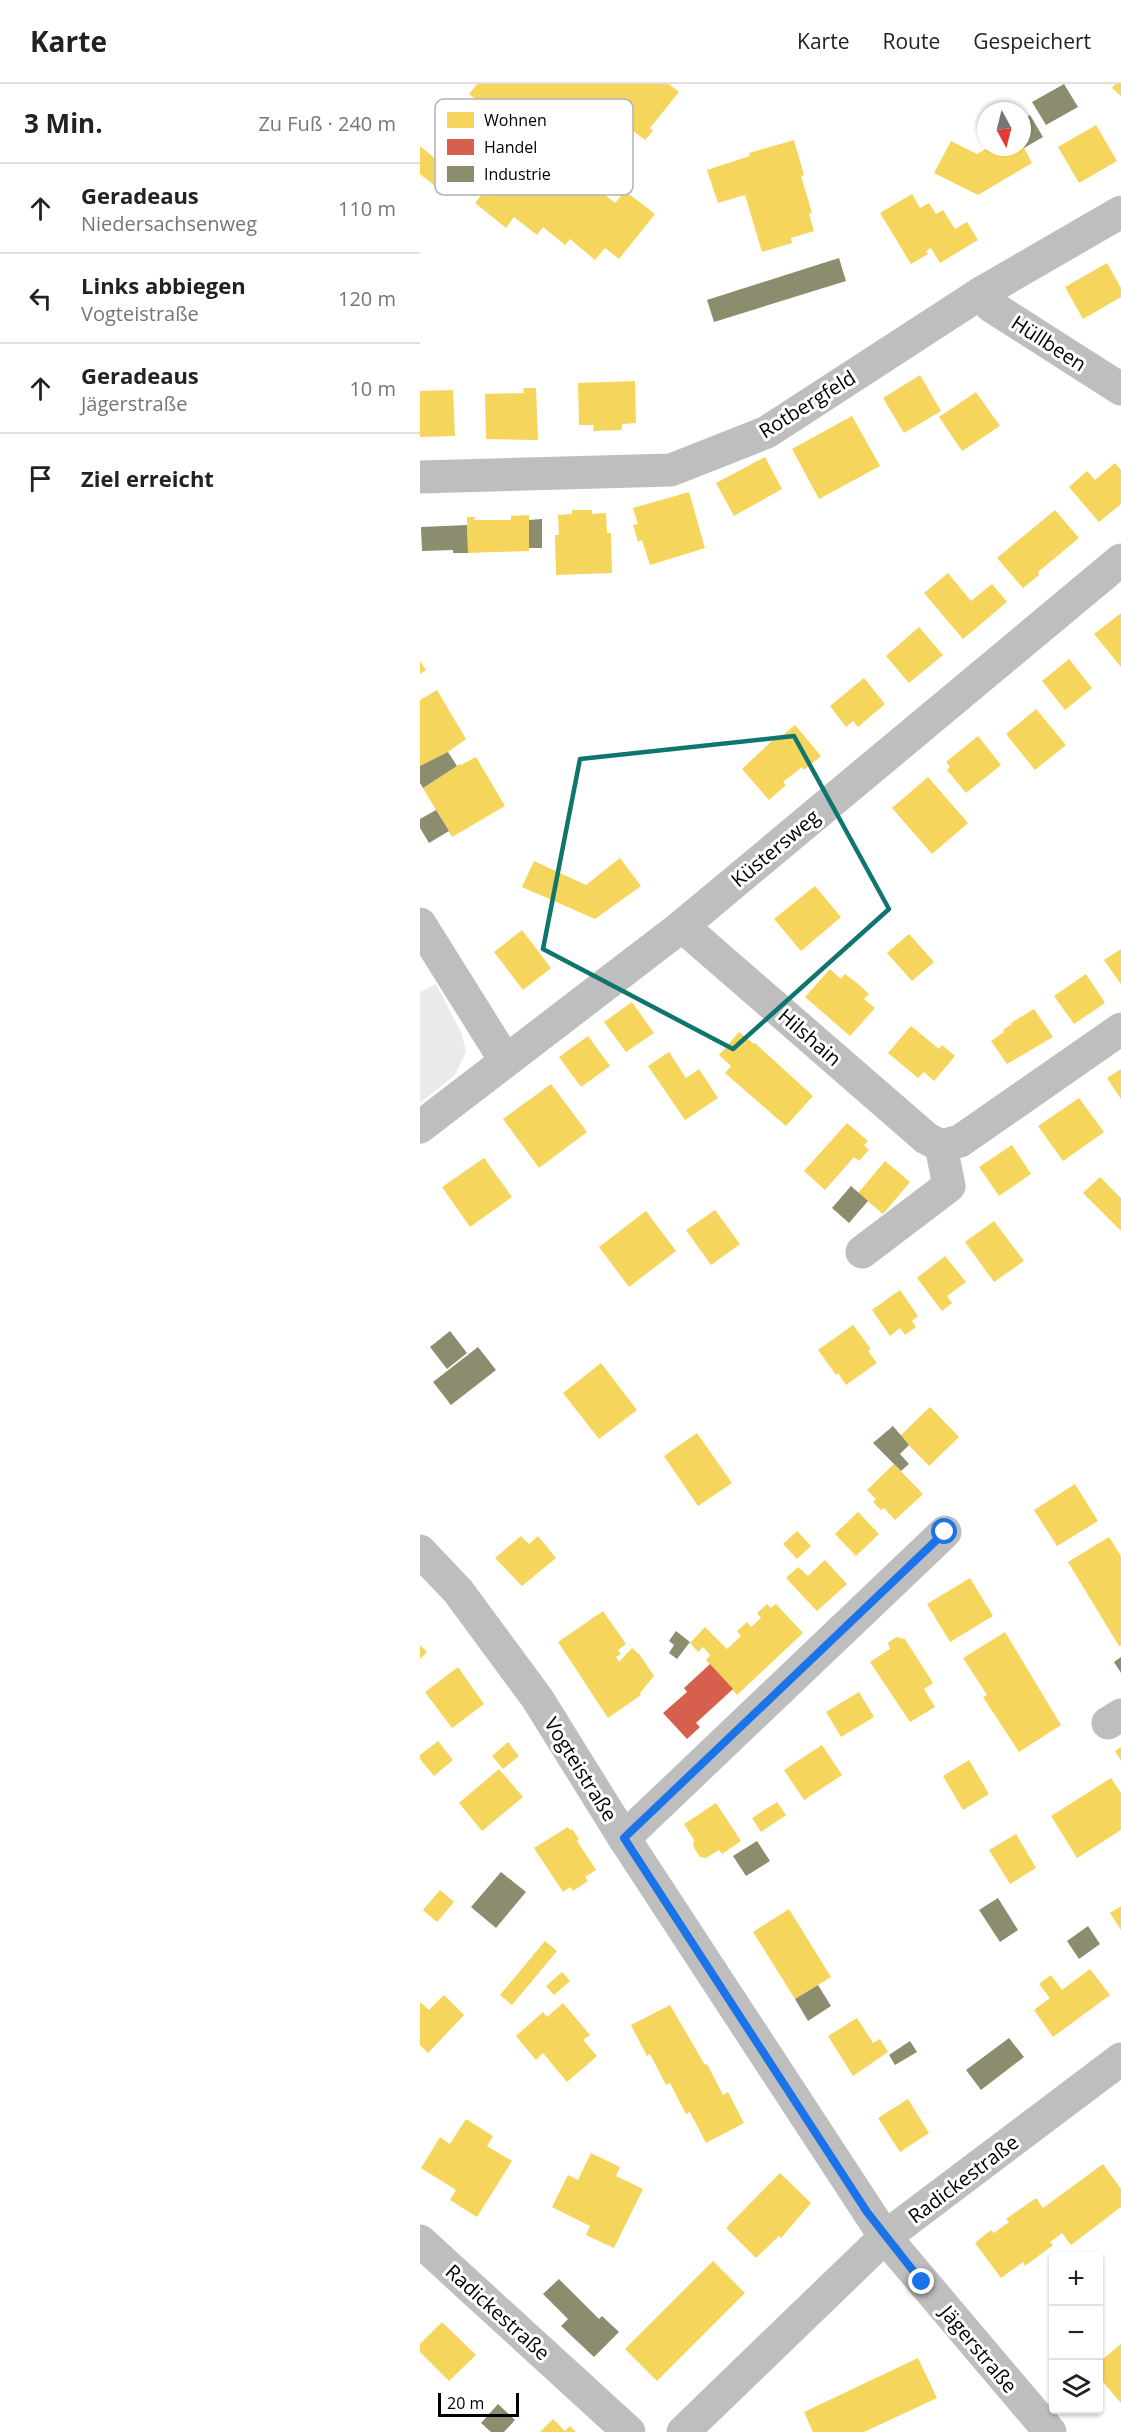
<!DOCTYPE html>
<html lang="de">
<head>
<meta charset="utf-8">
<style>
	:root { --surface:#fff; --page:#f2f2f2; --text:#222; --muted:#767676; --line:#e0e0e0 }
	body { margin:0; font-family:"Open Sans",sans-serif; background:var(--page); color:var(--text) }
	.controls { position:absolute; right:18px; bottom:18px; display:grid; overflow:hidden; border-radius:6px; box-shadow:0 2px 4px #0004 }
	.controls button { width:54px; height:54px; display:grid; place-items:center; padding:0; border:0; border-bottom:2px solid var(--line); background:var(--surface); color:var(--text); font:30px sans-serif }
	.compass { position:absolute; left:557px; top:18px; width:54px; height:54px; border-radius:50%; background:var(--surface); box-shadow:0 2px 4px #0004; rotate:173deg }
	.scale { position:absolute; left:18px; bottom:15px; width:81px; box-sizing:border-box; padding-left:6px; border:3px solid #000; border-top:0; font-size:16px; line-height:21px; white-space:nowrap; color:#000; -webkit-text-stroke:4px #fff; paint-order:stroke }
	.stop { position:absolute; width:18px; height:18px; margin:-14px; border:4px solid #1a73e8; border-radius:50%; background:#fff }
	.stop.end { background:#1a73e8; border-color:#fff; box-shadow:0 2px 6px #0008 }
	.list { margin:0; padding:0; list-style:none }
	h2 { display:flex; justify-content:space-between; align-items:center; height:78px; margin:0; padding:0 24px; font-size:26px }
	h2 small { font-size:20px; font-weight:400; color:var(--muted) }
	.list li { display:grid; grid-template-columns:39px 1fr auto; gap:18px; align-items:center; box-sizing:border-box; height:90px; padding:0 24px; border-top:2px solid var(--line) }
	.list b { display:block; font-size:22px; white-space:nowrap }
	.list p { margin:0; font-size:20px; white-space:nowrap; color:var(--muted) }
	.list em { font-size:20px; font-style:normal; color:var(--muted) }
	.icon { flex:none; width:33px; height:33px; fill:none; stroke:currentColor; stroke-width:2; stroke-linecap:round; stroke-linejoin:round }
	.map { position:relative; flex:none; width:701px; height:2348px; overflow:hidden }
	header { display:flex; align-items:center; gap:36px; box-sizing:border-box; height:84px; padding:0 30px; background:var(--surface); border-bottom:2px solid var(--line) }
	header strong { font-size:28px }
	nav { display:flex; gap:33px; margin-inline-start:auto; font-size:21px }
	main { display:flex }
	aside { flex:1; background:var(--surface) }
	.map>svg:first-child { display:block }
</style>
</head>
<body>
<header>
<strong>Karte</strong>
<nav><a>Karte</a><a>Route</a><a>Gespeichert</a></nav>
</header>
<main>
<aside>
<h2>3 Min.<small>Zu Fuß · 240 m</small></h2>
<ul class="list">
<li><svg class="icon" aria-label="ahead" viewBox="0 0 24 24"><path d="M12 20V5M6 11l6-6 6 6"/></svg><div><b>Geradeaus</b><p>Niedersachsenweg</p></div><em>110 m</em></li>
<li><svg class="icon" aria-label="left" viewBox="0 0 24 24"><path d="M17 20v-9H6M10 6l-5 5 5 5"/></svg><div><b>Links abbiegen</b><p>Vogteistraße</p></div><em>120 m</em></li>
<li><svg class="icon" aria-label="ahead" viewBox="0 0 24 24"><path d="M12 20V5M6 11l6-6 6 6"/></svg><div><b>Geradeaus</b><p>Jägerstraße</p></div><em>10 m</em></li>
<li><svg class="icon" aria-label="arrive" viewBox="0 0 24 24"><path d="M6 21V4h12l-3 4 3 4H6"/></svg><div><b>Ziel erreicht</b></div></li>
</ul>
</aside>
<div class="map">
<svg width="701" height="2348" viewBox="0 0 701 2348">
	<rect width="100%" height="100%" fill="#fff"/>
	<polygon fill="#eaeaea" points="16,900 42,950 46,968 35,991 0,1019 0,908"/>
	<g fill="#f6d55c">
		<polygon points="57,0 249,0 259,8 230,44 233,47 225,56 208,43 197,57 181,44 178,48 168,40 161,50 145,37 143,40 133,33 125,43 110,30 108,32 99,25 91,35 74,22 72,25 64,18 62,20 49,10"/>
		<polygon points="695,0 701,0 701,12 692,4"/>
		<polygon points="676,41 697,77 659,99 638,63"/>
		<polygon points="39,51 60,68 26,111 0,90 0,62 18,77"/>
		<polygon points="374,56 384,91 381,92 392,129 389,130 394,147 371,154 372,159 342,168 325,111 298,119 287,86 330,72 329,69"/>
		<polygon points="531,57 557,70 569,63 602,63 602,60 612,79 558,111 514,89"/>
		<polygon points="89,77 120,103 131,89 159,111 169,98 195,119 205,107 235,130 199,175 185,164 175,176 150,155 145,161 123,143 117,151 94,133 86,144 55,119"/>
		<polygon points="492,110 500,124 509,119 516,130 523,126 535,145 547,138 558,156 520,179 511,164 506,167 508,170 491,180 460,129"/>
		<polygon points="687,179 701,204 701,213 663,235 645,203"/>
		<polygon points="500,291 521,327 484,349 463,314"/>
		<polygon points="215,297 216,339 202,340 202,346 173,347 174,341 159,341 158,299"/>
		<polygon points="103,304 116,304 118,356 66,355 65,310 104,309"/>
		<polygon points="33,306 35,352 0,353 0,307"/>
		<polygon points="556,308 580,342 542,367 519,333"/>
		<polygon points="432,332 460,382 399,415 372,365"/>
		<polygon points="345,373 362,405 314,432 296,399"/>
		<polygon points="695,379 701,386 701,420 679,438 649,403 667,387 675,396"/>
		<polygon points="269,408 285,464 230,481 222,456 218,458 213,441 218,440 213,424"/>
		<polygon points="152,426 172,426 172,430 186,429 187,449 191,449 192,489 136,491 135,451 139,451 138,431 152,430"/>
		<polygon points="635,426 659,454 618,488 619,491 603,504 577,474"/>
		<polygon points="109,431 109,467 48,469 47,433 55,433 54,436 91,436 91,432"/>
		<polygon points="528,489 551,517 572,500 587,518 543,555 504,509"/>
		<polygon points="701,529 701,583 674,550"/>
		<polygon points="499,543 523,571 489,599 466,572"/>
		<polygon points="649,575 672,604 645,626 622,597"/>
		<polygon points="0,577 6,586 0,590"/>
		<polygon points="444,594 465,620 438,643 433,637 426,643 410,622"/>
		<polygon points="17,606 46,655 28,668 0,682 0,616"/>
		<polygon points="616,625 646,661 615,686 586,650"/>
		<polygon points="375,641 401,672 384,686 382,683 363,698 366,701 349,716 322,685 356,653 358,655"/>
		<polygon points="558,652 581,681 546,709 527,686 530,683 526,678"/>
		<polygon points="56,673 85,722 32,753 3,704 40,680 41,681"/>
		<polygon points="508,693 548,739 512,770 472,724"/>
		<polygon points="200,774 221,802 175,835 102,803 114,777 166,801"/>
		<polygon points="395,802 421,833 381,867 354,835"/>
		<polygon points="102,846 131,884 103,906 74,868"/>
		<polygon points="489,850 514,878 492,897 467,869"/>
		<polygon points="701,865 701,900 684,876"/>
		<polygon points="410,885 421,895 425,890 437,899 449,910 444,915 455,924 430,952 385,913"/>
		<polygon points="666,890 685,919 654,940 634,912"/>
		<polygon points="212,918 234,949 206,968 184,938"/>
		<polygon points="614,925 633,953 587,980 571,957 584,948 583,946 592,940 591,939"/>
		<polygon points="491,942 519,965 522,961 535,972 514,997 504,988 498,994 468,969"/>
		<polygon points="319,948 334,960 335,959 393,1012 366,1042 305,989 311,982 299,971"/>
		<polygon points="168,952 190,982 161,1003 139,973"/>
		<polygon points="249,968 266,994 279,985 298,1014 265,1036 228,982"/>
		<polygon points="701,985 701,1015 687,994"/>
		<polygon points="131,1000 167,1048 119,1084 83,1035"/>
		<polygon points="659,1014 684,1048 643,1077 618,1042"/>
		<polygon points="427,1039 448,1057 444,1061 449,1066 439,1077 434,1073 405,1106 384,1087"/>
		<polygon points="592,1061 611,1090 579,1112 559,1083"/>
		<polygon points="64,1074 92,1113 50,1143 22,1103"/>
		<polygon points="465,1077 490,1098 463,1130 438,1109"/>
		<polygon points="680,1093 701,1114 701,1147 663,1109"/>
		<polygon points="295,1126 320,1160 291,1181 266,1146"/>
		<polygon points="226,1127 256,1167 209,1203 179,1163"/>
		<polygon points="574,1137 604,1177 574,1198 545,1158"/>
		<polygon points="525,1172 546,1198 527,1212 532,1219 522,1227 497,1194"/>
		<polygon points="480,1206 498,1232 492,1237 496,1243 485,1251 480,1244 470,1252 452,1226"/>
		<polygon points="433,1241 451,1265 448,1267 457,1279 426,1301 418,1289 416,1291 398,1266"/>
		<polygon points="181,1279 217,1326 179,1355 143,1309"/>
		<polygon points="510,1323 539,1353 509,1382 480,1352"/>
		<polygon points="277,1349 312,1399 278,1422 244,1372"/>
		<polygon points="474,1380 503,1410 475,1436 464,1424 461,1426 453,1418 456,1415 447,1406"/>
		<polygon points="655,1400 678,1437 637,1462 614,1426"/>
		<polygon points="438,1428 459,1450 436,1472 415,1450"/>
		<polygon points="377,1447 391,1462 377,1475 363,1460"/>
		<polygon points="101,1452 109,1460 118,1452 136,1474 102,1502 75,1474"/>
		<polygon points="689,1453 701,1472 701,1561 699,1562 648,1478"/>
		<polygon points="405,1476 427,1500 397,1527 366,1494 378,1483 388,1492"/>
		<polygon points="550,1494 573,1532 530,1558 507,1520"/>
		<polygon points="347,1520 351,1524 356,1520 383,1549 317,1611 286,1576 290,1571 283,1563 278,1568 270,1559 285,1543 307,1565 321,1552 317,1547 327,1538 331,1543 341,1534 337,1529"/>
		<polygon points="183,1527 206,1560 198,1566 201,1570 196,1573 199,1578 212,1564 220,1571 234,1592 220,1609 221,1611 188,1634 138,1558"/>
		<polygon points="585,1548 641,1641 599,1668 563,1613 567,1611 543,1574"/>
		<polygon points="476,1553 485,1555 513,1599 504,1605 515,1623 490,1638 450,1578 470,1565 468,1559"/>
		<polygon points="0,1561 7,1568 0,1575"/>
		<polygon points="38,1583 64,1620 32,1644 5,1608"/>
		<polygon points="439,1608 454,1633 421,1653 406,1628"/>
		<polygon points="18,1657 33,1676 14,1692 0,1675 0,1671"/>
		<polygon points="88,1658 99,1672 83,1685 72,1672"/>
		<polygon points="402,1661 422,1691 384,1716 364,1686"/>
		<polygon points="701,1663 701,1677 695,1667"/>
		<polygon points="549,1676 569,1710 543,1726 523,1692"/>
		<polygon points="79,1685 103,1713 62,1747 39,1719"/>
		<polygon points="691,1694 701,1709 701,1746 657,1774 631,1732"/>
		<polygon points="357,1718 366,1731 341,1748 332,1734"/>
		<polygon points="296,1719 321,1757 302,1770 299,1766 286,1774 280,1773 273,1762 274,1756 264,1740"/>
		<polygon points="148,1743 150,1746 152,1745 159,1755 157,1757 176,1786 165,1793 168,1797 153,1807 150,1803 143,1808 114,1764"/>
		<polygon points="596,1750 616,1784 590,1800 569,1766"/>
		<polygon points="20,1806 34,1818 17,1838 3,1826"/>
		<polygon points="701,1822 701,1846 690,1829"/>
		<polygon points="369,1825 411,1893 375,1915 333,1848"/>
		<polygon points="125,1857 137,1867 92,1921 80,1911"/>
		<polygon points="670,1885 690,1911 633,1953 614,1926 630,1914 619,1900 631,1891 642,1906"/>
		<polygon points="142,1888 150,1897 134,1911 126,1902"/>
		<polygon points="24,1911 44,1931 8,1969 0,1961 0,1918 9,1926"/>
		<polygon points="143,1919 170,1951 163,1956 177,1972 147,1998 123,1969 116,1976 96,1952 123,1928 127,1933"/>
		<polygon points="250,1921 285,1981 287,1980 303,2011 308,2008 324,2039 286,2059 270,2028 266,2030 250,1999 246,2001 230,1970 227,1972 211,1941"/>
		<polygon points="437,1934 453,1959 460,1955 468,1968 433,1992 408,1952"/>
		<polygon points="488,2015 509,2049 480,2068 458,2034"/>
		<polygon points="46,2035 73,2052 67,2062 92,2077 57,2133 30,2116 36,2106 1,2084 20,2053 30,2060"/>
		<polygon points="171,2069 200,2083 196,2092 223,2105 194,2164 166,2151 170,2142 132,2123 148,2091 158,2096"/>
		<polygon points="683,2080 701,2105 701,2123 651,2161 642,2149 630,2158 633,2161 605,2182 603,2178 581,2194 555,2159 571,2146 574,2149 589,2138 586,2135 616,2114 623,2124"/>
		<polygon points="360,2089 391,2119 361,2154 359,2152 336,2174 306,2144"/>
		<polygon points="293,2177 325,2209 237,2297 205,2265"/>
		<polygon points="22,2238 56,2271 29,2297 0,2268 0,2260"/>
		<polygon points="701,2260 701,2319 678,2292 678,2279"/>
		<polygon points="498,2274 517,2314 444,2348 393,2348 384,2328"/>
		<polygon points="133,2335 145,2347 150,2342 156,2348 120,2348"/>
	</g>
	<polygon fill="#d6604d" points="290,1580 313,1605 276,1639 280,1643 267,1655 243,1629 267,1608 264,1604"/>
	<g fill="#8c8c6e">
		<polygon points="644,0 658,23 626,41 612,18"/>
		<polygon points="610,31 623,53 604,64 602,60 602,35"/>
		<polygon points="419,174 426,197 294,238 287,216"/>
		<polygon points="122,435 122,464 109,464 109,436"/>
		<polygon points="47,441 48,469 33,469 33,466 2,467 1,443"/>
		<polygon points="28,668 37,682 3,704 0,699 0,682"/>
		<polygon points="16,726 29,747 9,759 0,744 0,735"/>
		<polygon points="431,1102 448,1117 429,1139 412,1124"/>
		<polygon points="30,1247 47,1269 27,1285 10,1263"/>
		<polygon points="58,1263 76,1286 31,1321 13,1298"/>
		<polygon points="473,1342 489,1361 480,1370 489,1380 481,1387 453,1359"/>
		<polygon points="256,1547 270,1558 257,1575 249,1569 254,1561 249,1557"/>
		<polygon points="701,1573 701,1589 694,1578"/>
		<polygon points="337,1757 350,1777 326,1792 313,1772"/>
		<polygon points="81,1788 106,1808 76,1844 51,1823"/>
		<polygon points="578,1814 598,1846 580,1858 559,1826"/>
		<polygon points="668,1842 680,1860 659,1875 647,1857"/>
		<polygon points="398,1901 411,1922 388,1937 375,1915"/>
		<polygon points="589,1954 604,1973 561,2006 546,1986"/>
		<polygon points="490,1957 497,1968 475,1981 469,1971"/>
		<polygon points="139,2195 179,2235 182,2232 199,2248 174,2273 141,2242 148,2235 123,2210"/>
		<polygon points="78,2320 95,2336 84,2348 71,2348 61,2339"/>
	</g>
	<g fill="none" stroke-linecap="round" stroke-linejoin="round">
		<g stroke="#bebebe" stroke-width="33">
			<polyline points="561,209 571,222 701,305"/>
			<polyline points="0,393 251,386 347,348 561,209 701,128"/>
			<polyline points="0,840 85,976"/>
			<polyline points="262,842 506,1054 521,1062 540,1057 701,945"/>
			<polyline points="0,1043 262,842 701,476"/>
			<polyline points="442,1168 529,1102 521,1062"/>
			<polyline points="0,1467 38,1507 117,1614 204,1754 465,2153 630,2348"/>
			<polyline points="688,1639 701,1631"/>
			<polyline points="204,1754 525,1448"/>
			<polyline points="0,2157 209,2348"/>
			<polyline points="263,2348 465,2153 701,1975"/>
		</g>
	</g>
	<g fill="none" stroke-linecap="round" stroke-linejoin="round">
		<polyline stroke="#1a73e8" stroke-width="8" points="502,2198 447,2128 204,1754 525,1448"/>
	</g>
	<path fill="none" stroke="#0f766e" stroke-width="4.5" stroke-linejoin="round" d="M374 652 469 825 313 965 123 865 160 675Z"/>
	<g text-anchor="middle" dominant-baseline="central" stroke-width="6" stroke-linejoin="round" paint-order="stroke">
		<g font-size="20" fill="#000" stroke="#fff">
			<text transform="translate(629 259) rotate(33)">Hüllbeen</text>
			<text transform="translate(387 320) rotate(-32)">Rotbergfeld</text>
			<text transform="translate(355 764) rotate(-40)">Küstersweg</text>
			<text transform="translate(390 953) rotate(41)">Hilshain</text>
			<text transform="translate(161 1685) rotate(58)">Vogteistraße</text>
			<text transform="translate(543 2095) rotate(-37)">Radickestraße</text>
			<text transform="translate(78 2228) rotate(42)">Radickestraße</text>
			<text transform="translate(559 2265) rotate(50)">Jägerstraße</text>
		</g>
	</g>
	<rect x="15" y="15" width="198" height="96" rx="9" fill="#fff" stroke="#b2b2b2" stroke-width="1.5"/>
	<rect x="27" y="28" width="27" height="16" fill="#f6d55c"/>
	<rect x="27" y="55" width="27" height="16" fill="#d6604d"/>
	<rect x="27" y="82" width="27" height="16" fill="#8c8c6e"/>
	<g font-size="16" fill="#000">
		<text x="64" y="42">Wohnen</text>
		<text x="64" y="69">Handel</text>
		<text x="64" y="96">Industrie</text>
	</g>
</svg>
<div class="controls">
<button>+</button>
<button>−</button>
<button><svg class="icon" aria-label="layers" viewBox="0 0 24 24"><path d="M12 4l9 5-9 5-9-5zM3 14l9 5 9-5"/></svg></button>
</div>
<svg class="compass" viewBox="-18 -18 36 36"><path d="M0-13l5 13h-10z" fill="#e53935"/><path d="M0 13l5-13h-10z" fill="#767676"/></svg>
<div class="scale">20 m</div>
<div class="stop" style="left:525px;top:1448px"></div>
<div class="stop end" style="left:502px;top:2198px"></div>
</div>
</main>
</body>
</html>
